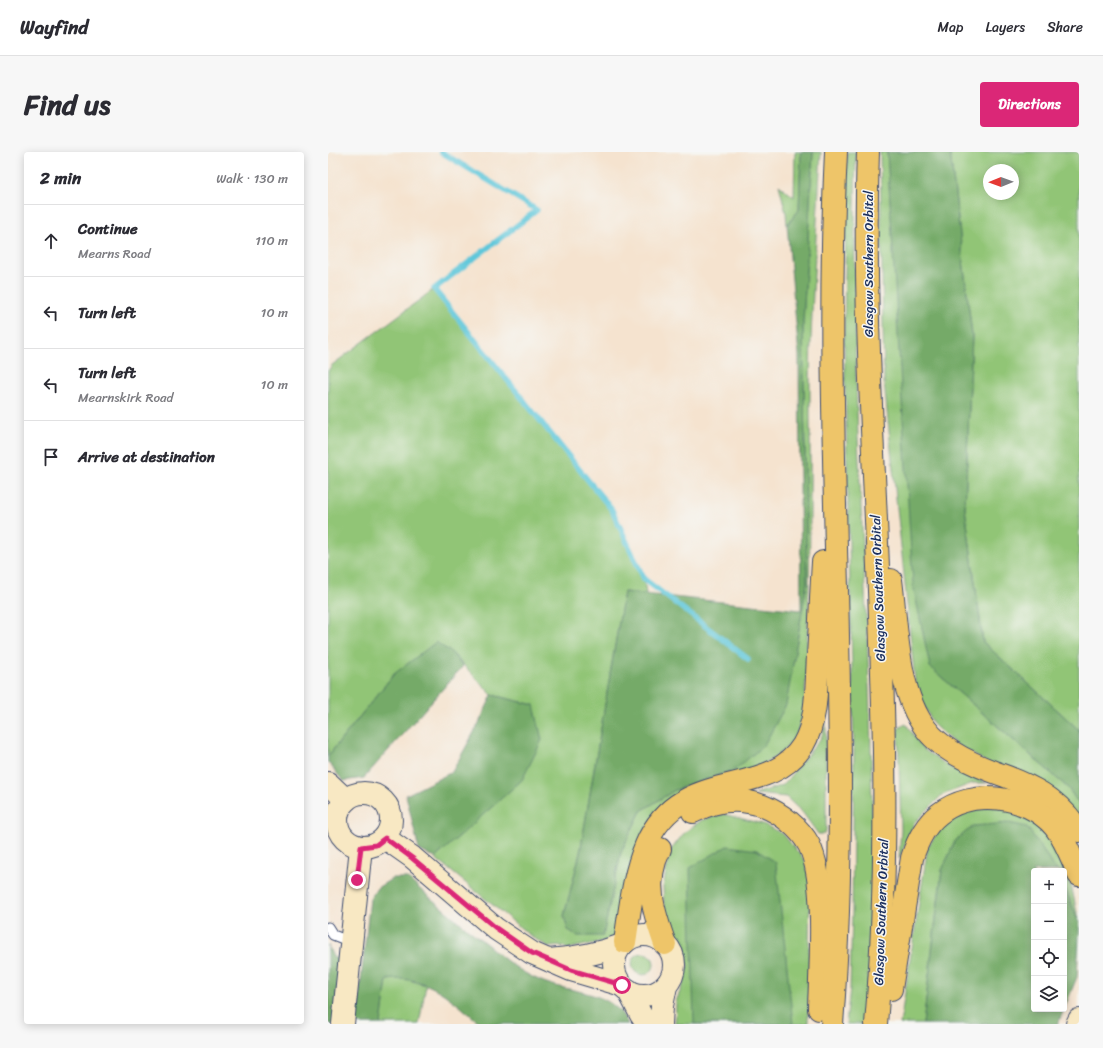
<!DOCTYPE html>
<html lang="en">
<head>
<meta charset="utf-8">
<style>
	:root { --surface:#fff; --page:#f7f7f7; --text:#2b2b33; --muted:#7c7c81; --line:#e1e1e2; --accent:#db2777 }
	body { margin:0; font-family:Sriracha,sans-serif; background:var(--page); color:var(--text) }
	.controls { position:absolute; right:12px; bottom:12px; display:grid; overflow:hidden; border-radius:4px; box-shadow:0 2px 10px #0003 }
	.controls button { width:36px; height:36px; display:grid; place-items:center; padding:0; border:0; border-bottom:1px solid var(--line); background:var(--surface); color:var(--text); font:20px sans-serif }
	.compass { position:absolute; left:655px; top:12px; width:36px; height:36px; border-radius:50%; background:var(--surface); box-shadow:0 2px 10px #0003; rotate:269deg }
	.stop { position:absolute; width:12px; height:12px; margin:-9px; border:3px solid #db2777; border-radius:50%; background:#fff }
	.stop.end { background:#db2777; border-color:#fff; box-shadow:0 1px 4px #0008 }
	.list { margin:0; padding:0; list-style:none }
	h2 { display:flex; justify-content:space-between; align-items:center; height:52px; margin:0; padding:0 16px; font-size:17px }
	h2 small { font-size:13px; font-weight:400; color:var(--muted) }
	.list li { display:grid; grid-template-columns:26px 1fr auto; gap:12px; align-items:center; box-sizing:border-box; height:72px; padding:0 16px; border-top:1px solid var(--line) }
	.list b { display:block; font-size:15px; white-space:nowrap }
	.list p { margin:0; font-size:13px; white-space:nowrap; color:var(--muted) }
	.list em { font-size:13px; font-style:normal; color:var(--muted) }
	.icon { flex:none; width:22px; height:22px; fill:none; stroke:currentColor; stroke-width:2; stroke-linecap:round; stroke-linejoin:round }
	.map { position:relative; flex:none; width:751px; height:872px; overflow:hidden; border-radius:4px }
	header { display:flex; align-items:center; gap:24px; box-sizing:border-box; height:56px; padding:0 20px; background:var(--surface); border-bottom:1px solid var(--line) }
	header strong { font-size:19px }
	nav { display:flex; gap:22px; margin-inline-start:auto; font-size:14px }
	.intro { display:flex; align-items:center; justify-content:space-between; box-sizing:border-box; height:96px; padding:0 24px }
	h1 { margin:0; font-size:28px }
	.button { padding:10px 18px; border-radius:4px; background:var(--accent); color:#fff; font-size:14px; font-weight:700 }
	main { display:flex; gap:24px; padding:0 24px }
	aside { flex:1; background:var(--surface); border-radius:4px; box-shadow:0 2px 10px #0003 }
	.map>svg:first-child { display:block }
</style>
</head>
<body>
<header>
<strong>Wayfind</strong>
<nav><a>Map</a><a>Layers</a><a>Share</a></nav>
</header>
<div class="intro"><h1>Find us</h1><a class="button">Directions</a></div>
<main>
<aside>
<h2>2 min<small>Walk · 130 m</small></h2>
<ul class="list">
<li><svg class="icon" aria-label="ahead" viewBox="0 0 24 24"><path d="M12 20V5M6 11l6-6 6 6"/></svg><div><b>Continue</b><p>Mearns Road</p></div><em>110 m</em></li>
<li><svg class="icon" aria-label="left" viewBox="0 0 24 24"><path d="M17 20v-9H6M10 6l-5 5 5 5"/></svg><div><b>Turn left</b></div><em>10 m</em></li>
<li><svg class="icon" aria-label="left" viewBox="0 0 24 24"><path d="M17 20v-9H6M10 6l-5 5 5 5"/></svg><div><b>Turn left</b><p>Mearnskirk Road</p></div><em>10 m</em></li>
<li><svg class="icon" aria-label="arrive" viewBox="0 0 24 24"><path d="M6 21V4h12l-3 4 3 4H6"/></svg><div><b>Arrive at destination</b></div></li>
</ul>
</aside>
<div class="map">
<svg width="751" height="872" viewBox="0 0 751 872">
	<rect width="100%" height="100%" fill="#f6f6f2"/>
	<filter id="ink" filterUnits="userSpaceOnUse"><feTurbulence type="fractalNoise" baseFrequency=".025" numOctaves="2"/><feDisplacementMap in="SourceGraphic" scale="8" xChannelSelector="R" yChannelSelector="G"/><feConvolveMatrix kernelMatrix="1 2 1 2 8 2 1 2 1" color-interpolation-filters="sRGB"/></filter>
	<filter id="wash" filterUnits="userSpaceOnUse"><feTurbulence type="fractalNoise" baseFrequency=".012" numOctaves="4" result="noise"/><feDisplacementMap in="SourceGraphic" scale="16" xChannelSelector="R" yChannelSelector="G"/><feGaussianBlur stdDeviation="0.9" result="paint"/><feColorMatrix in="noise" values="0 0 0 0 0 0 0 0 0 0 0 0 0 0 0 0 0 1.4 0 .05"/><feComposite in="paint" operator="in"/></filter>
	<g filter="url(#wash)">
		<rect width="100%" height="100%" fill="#f5e3cf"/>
		<g fill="#91c576" stroke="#567a6a" fill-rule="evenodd">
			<polygon points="467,0 473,0 471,58 459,73 458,61 451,33 466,45"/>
			<path d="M485 0H493C489 76 483 153 482 229 482 316 483 403 479 491 478 515 479 562 468 583 449 618 391 627 355 639L287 784 281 788 239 797 235 794 221 795 204 785 107 706 194 627 206 553 164 543 124 501 66 522 0 604V219L4 213 106 137 284 358 316 427 318 442 296 440 252 701 236 764 275 783 293 700 313 659 347 638 408 617 469 490 479 431 475 170Z"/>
			<path d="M519 0H528C526 95 526 190 530 285 538 480 553 677 537 872H518L522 836 524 761 526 600 516 185Z"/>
			<polygon points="552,0 559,0 576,261 602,515 740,636 751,652 751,665 626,591 606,573 588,539 556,230"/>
			<path d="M622 0H751V578L655 490 637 356 644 183ZM661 18H685V42H661Z"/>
			<polygon points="498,571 498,678 497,682 490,682 475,661 458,645 427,642 455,633 493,586"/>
			<polygon points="578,572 595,597 623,616 659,631 645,631 614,643 587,670 571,707 573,677 570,576"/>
			<polygon points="671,653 699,661 719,678 739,713 751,771 736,733 736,719 729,719 699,676 614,718 595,872 572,872 600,694 618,669 645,657"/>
			<polygon points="395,662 435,672 455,682 477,709 482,731 480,872 347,872 348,849 356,830 360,814 357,794 343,775 336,754 335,735 342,699 357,680 374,668"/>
			<circle cx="315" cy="812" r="11"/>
			<polygon points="74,826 98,833 91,872 53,872 59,828"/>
		</g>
		<g fill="#74aa67" stroke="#486c62">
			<polygon points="473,0 485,0 475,170 479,431 458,553 436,593 408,617 347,638 313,659 293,700 275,784 250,784 240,778 236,764 252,701 296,440 473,458 471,204 459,73 471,58"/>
			<polygon points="559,0 622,0 644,183 637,356 655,490 751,578 751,652 740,636 602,515 585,433"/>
			<polygon points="108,490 124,501 135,514 36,626 15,629 0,610 0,604 66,522"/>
			<polygon points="164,543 206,553 214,588 194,628 107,706 91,698 78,643 124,620 150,573"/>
			<polygon points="681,671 699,675 729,719 706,719 706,857 736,857 736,733 751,771 751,782 749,825 730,872 595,872 614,718 627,689 645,674"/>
			<polygon points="399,694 429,698 448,711 465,872 366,872 362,716"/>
			<path d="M65 726H79C106 749 133 772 161 794 176 807 192 820 211 828 241 842 284 836 300 872H153C124 848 100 822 59 828L53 872H28L42 747 49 736Z"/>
			<polygon points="0,793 5,805 12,808 6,872 0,872"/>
		</g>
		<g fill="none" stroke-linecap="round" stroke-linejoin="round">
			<polyline stroke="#5ec7da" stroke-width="5.5" points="113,0 209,58 106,137 284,358 316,427 420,507"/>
		</g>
	</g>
	<g filter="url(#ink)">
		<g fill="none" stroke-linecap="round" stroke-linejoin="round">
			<g stroke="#3c4a6f" stroke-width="11">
				<polyline id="lane" points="0,775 5,783 23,790"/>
			</g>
			<g stroke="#3c4a6f" stroke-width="24">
				<g id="secondary">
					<polyline points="0,631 18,648"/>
					<circle cx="36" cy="668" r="27"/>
					<polyline points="57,686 84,705 168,777 204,801 243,818 294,833"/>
					<circle cx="316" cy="813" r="30"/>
					<path d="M221 808C246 806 270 802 294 793"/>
					<polyline points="300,838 313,863 319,872"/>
					<polyline points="15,872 33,695"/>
					<polyline points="333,872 334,854 338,834"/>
					<polyline points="749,872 751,868"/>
				</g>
			</g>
			<g stroke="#3c4a6f" stroke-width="24">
				<g id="highway">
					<path d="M540 0C536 116 542 231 547 346 555 521 563 697 548 872"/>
					<path d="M563 428C569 474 569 539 598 577 613 597 642 611 666 620 703 633 729 645 751 679"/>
					<path d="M365 660C387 648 411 645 435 654 453 661 472 676 481 693 499 729 492 815 491 857"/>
					<path d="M332 697C315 730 326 761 337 792"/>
					<path d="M297 790C302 758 305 723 318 693 352 612 440 650 475 593 490 567 488 533 490 504 492 473 493 442 495 410"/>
					<path d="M563 837 584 706C589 690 597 673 611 662 644 636 699 643 726 674 737 687 744 707 751 723"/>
					<path d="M504 872C526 582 494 291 508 0"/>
				</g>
			</g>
			<use href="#lane" stroke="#fff" stroke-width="9"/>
			<use href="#secondary" stroke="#f8e8c3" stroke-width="22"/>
			<use href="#highway" stroke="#eec569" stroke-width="22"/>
		</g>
	</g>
	<g fill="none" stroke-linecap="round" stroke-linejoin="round" filter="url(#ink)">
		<polyline stroke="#db2777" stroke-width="5" points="29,728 33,695 48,693 57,686 84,706 168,776 204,801 243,818 294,833"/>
	</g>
	<g text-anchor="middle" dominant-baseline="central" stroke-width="3" stroke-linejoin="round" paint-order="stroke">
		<g font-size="13" fill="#1b2f5e" stroke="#f6f6f2">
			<text transform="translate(540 112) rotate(-90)">Glasgow Southern Orbital</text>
			<text transform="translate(550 436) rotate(-92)">Glasgow Southern Orbital</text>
			<text transform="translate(553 760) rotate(-88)">Glasgow Southern Orbital</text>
		</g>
	</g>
</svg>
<div class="controls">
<button>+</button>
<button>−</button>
<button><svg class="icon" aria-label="locate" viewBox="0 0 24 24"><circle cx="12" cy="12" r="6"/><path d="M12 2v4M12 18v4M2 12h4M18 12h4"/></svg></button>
<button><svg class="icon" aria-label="layers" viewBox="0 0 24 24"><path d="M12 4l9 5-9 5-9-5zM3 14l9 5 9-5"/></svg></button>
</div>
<svg class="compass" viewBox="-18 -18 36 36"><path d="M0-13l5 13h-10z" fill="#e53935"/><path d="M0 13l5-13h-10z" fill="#7c7c81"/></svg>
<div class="stop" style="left:294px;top:833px"></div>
<div class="stop end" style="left:29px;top:728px"></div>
</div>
</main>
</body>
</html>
